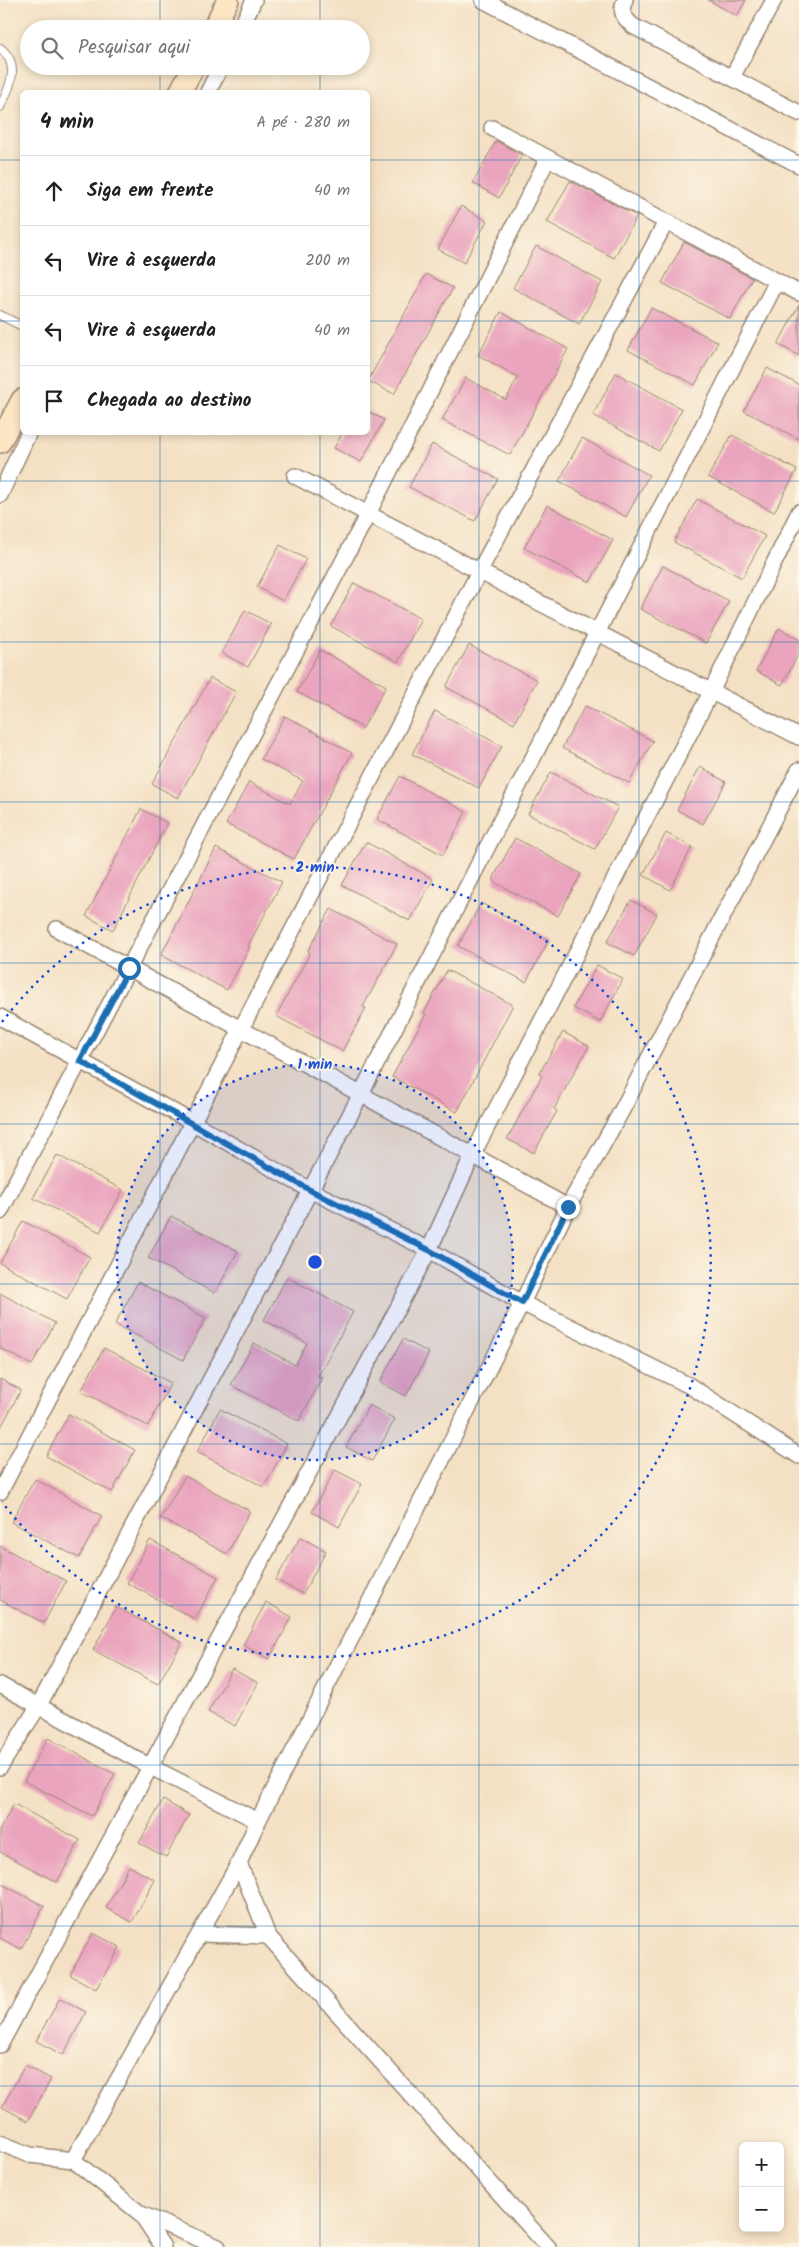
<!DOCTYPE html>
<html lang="pt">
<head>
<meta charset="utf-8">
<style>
	:root { --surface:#fff; --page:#f6f6f6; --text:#202124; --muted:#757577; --line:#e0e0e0 }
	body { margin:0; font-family:Kalam,sans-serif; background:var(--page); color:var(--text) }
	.controls { position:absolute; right:15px; bottom:15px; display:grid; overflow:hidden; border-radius:8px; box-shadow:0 2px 8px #0003 }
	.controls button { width:45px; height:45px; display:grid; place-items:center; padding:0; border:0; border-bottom:1px solid var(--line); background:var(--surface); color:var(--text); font:25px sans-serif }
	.stop { position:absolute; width:15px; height:15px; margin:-11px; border:4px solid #1f6fb2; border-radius:50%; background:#fff }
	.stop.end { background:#1f6fb2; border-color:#fff; box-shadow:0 1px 5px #0008 }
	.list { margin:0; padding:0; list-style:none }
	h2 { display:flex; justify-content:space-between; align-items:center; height:65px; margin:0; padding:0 20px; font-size:21px }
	h2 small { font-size:16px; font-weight:400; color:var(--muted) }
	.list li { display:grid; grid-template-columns:32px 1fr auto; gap:15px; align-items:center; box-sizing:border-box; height:70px; padding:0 20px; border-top:1px solid var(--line) }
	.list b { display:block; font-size:19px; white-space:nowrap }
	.list em { font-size:16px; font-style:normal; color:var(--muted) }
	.icon { flex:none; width:28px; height:28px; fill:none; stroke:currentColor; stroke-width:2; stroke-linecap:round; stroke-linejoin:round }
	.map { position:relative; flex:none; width:799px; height:2247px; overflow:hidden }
	.search { position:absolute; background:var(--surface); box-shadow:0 2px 8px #0003; left:20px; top:20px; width:350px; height:55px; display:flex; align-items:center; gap:12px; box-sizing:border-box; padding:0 18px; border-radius:28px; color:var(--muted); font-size:19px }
	.panel { position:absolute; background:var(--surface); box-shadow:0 2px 8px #0003; left:20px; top:90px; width:350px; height:345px; border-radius:8px }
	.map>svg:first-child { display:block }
</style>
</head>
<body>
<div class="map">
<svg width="799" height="2247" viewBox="0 0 799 2247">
	<rect width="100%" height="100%" fill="#fcf5e5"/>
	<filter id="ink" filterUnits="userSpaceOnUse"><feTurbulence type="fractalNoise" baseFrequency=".02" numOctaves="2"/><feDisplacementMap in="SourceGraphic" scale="10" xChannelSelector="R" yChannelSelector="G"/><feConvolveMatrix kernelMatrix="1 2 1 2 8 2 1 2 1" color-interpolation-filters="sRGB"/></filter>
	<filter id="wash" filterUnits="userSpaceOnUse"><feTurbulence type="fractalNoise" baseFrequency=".0096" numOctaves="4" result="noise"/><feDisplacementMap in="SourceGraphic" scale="20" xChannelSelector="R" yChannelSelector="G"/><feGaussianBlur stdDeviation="1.12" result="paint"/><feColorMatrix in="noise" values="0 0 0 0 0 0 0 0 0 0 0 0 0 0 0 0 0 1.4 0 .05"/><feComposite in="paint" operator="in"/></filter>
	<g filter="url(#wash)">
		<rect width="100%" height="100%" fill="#f4e1c5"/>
		<g id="blocks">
			<g fill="#eaa4be">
				<polygon points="708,0 746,0 737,16"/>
				<polygon points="496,141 522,155 499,198 473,183"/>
				<polygon points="570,181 637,216 614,258 547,222"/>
				<polygon points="461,206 487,221 464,263 438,249"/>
				<polygon points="684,242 752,278 730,319 662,283"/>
				<polygon points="536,246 602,282 579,324 513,288"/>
				<polygon points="426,274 453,288 394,394 368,381"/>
				<polygon points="799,305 799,356 778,344"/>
				<polygon points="651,308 718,342 695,385 628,350"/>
				<polygon points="501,312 568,349 510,455 442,420 466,378 506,400 518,377 478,355"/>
				<polygon points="767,368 799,385 799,439 744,411"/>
				<polygon points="616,373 682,409 659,451 593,415"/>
				<polygon points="368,411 384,420 361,462 334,448 343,432 368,432"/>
				<polygon points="732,435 797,470 774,512 708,477"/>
				<polygon points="582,438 649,475 626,517 559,481"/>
				<polygon points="432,444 498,479 475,521 409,487"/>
				<polygon points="697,499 765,536 742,578 674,542"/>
				<polygon points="547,505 613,540 590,582 524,548"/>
				<polygon points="280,545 306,559 283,601 257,587"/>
				<polygon points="663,566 729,601 706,643 640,609"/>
				<polygon points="354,583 421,619 398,662 331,626"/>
				<polygon points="245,610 271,624 248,667 222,653"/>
				<polygon points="779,628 799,639 799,653 782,685 756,671"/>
				<polygon points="469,645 537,680 514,723 446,687"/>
				<polygon points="320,650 386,686 363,728 297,692"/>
				<polygon points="210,678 236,692 178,798 152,784"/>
				<polygon points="585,706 653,741 629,783 562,748"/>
				<polygon points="435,711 502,746 479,788 412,754"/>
				<polygon points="285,716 352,753 294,859 226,824 249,782 290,804 303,781 261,759"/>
				<polygon points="700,767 726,782 703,824 677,810"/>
				<polygon points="551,772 618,807 595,849 528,814"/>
				<polygon points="400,776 466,812 443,855 377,819"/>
				<polygon points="141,809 167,823 113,930 86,916"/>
				<polygon points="666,833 692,847 670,890 643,875"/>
				<polygon points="515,838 581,874 558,916 494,882 494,877"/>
				<polygon points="366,842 433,879 410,921 342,885"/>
				<polygon points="216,848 282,882 248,946 250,947 227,990 161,955"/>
				<polygon points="631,900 657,914 634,956 607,942"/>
				<polygon points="481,903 549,940 526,982 458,946"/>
				<polygon points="331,909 397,944 363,1007 366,1008 342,1051 276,1016 310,953 308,951"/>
				<polygon points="597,965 623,979 600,1022 573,1008"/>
				<polygon points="447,970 513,1005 457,1112 392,1077 426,1014 424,1013"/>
				<polygon points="563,1032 589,1046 554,1109 557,1111 534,1153 507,1139 542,1076 539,1074"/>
				<polygon points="57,1155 123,1190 100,1232 33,1198"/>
				<polygon points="171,1216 238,1251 215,1293 148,1258"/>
				<polygon points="23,1221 90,1257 67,1299 0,1263"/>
				<polygon points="287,1277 353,1312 318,1376 322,1378 299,1421 231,1385 254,1343 295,1365 307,1343 264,1320"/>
				<polygon points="138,1282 206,1318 183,1360 115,1324"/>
				<polygon points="0,1293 55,1323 32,1365 0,1348"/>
				<polygon points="403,1339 429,1353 406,1396 380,1382"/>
				<polygon points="104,1348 171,1383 148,1426 81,1391"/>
				<polygon points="0,1379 21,1390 0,1429"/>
				<polygon points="369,1405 395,1419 372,1461 346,1447"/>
				<polygon points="220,1409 287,1444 264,1487 197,1452"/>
				<polygon points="69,1414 135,1450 112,1492 46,1456"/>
				<polygon points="335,1470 362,1484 339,1527 312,1512"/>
				<polygon points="185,1476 250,1511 227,1554 161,1518"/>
				<polygon points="35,1479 102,1516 79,1558 11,1522"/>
				<polygon points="300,1537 326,1551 303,1594 276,1580"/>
				<polygon points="150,1540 218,1577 195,1619 127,1583"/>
				<polygon points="0,1546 66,1581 44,1623 0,1600"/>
				<polygon points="266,1602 292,1617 269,1659 243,1645"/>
				<polygon points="116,1607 182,1642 158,1684 93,1650"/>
				<polygon points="232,1669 258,1683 235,1726 208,1712"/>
				<polygon points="48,1738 115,1774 92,1816 24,1781"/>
				<polygon points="163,1800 189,1815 166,1857 139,1843"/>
				<polygon points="14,1804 80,1840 57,1882 0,1852 0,1829"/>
				<polygon points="129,1866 155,1880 132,1922 106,1908"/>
				<polygon points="0,1883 44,1906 21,1949 0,1938"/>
				<polygon points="93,1933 120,1947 96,1989 70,1975"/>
				<polygon points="60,1998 86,2012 63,2055 36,2041"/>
				<polygon points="25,2065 51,2079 28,2121 2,2107"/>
			</g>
		</g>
	</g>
	<g filter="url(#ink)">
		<use href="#blocks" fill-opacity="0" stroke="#988672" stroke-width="1"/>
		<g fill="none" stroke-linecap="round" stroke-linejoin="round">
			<g stroke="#988672" stroke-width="10">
				<g id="lane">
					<path d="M0 48C21 64 10 88 0 107"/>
					<polyline points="0,315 22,326"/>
				</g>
			</g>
			<g stroke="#988672" stroke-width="18">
				<g id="street">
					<polyline points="483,0 799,165"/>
					<path d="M625 0C619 12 624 18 633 26L799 113"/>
					<polyline points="240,29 254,0"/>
					<polyline points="732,77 774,0"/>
					<polyline points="208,92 221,66"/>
					<polyline points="492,128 799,293"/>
					<polyline points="295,476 799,737"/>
					<polyline points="0,495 29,432"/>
					<polyline points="57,929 568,1207"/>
					<polyline points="0,1017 192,1122 310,1190 429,1250 522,1303 690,1386 799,1456"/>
					<polyline points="0,1212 368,514 548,158"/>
					<polyline points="0,1492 479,572 666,222"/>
					<polyline points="0,1685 149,1766 258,1821"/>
					<polyline points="0,1767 38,1707 361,1094 777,281"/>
					<polyline points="239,1863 268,1936 548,2247"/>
					<polyline points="200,1934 268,1936"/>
					<polyline points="0,2045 429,1250 473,1154 711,692 799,512"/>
					<polyline points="0,2143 30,2155 73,2160 141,2214 218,2247"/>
					<polyline points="73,2160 239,1863 258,1821 522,1303 568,1207 622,1110 799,770"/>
					<polyline points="141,2214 163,2247"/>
				</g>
			</g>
			<g stroke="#988672" stroke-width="24">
				<g id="secondary">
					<polyline points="213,29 228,0"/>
					<polyline points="180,92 194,66"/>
					<polyline points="0,442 22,400"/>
				</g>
			</g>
			<use href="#lane" stroke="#fff" stroke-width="8"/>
			<use href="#street" stroke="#fff" stroke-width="15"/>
			<use href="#secondary" stroke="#fce6c4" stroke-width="21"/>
		</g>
	</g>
	<g fill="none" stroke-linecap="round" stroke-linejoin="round" filter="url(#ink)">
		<polyline stroke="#1f6fb2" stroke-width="6" points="129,968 80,1061 310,1190 429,1250 522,1303 568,1207"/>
	</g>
	<path fill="none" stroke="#1f6fb2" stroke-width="1" stroke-opacity="0.55" d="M160 0V29M320 0V29M479 0V2247M639 0V2247M160 66V92M320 66V92M0 160H22M368 160H799M0 321H22M368 321H799M160 432V2247M320 432V2247M0 481H799M0 642H799M0 802H799M0 963H799M0 1124H799M0 1284H799M0 1444H799M0 1605H799M0 1765H799M0 1926H799M0 2086H799"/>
	<circle cx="315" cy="1262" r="198" fill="#1d4ed8" fill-opacity=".12"/>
	<g fill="none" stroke="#1d4ed8" stroke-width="2.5" stroke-dasharray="2.5 5">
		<circle cx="315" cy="1262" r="198"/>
		<path d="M2 1022A395 395 0 1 1 2 1502"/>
	</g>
	<circle cx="315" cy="1262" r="8" fill="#1d4ed8" stroke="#fcf5e5" stroke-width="2.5"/>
	<g font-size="15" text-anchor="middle" font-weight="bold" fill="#1d4ed8" stroke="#fcf5e5" stroke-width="4" stroke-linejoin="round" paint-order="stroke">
		<text x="315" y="872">2 min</text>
		<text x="315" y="1069">1 min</text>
	</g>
</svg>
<div class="controls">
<button>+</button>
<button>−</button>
</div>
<div class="stop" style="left:129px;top:968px"></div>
<div class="stop end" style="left:568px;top:1207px"></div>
<div class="search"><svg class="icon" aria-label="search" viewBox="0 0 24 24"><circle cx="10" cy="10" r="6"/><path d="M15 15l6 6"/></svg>Pesquisar aqui</div>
<section class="panel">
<h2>4 min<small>A pé · 280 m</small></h2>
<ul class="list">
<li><svg class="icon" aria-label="ahead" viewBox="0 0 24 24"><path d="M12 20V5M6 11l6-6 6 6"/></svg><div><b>Siga em frente</b></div><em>40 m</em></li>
<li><svg class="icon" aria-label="left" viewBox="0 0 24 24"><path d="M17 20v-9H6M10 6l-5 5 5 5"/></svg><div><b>Vire à esquerda</b></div><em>200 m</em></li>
<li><svg class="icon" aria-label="left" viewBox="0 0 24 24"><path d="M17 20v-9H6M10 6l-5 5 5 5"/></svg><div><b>Vire à esquerda</b></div><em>40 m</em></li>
<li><svg class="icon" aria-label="arrive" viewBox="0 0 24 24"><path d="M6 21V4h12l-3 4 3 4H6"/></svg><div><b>Chegada ao destino</b></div></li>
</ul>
</section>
</div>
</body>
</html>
